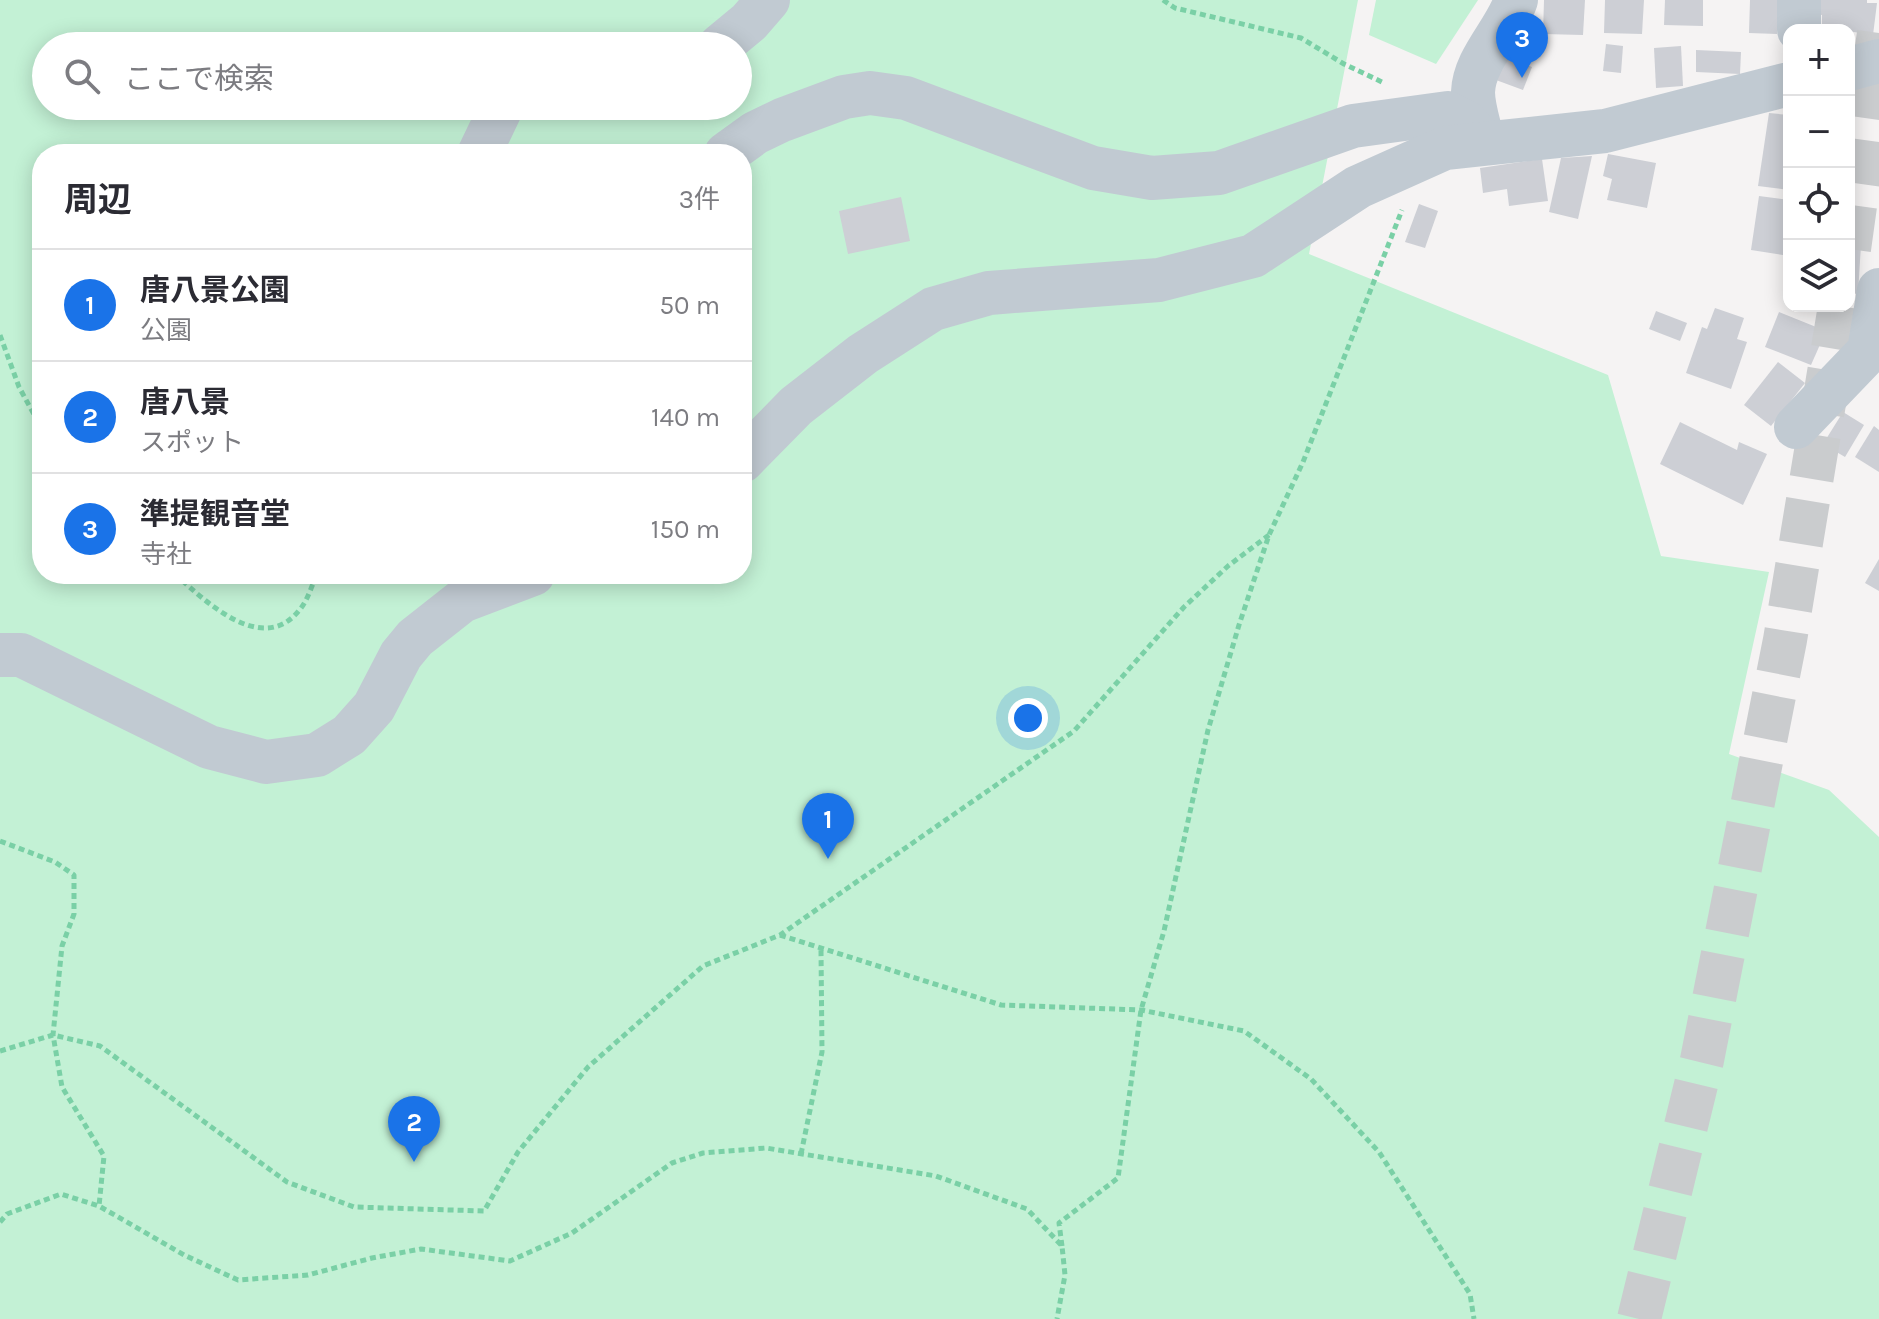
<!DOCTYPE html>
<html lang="ja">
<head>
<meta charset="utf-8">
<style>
	:root { --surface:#fff; --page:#f7f7f7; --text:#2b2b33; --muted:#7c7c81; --line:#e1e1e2; --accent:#1a73e8 }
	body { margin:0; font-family:Karla,"Noto Sans JP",sans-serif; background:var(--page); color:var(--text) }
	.controls { position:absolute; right:24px; top:24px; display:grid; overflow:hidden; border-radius:16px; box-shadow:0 4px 20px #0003 }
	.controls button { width:72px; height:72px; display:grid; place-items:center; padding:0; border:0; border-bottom:2px solid var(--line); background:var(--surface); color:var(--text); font:40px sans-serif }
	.you { position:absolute; left:1028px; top:718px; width:28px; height:28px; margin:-20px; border:6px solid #fff; border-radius:50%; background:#1a73e8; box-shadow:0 0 0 12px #1a73e833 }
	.badge { display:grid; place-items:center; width:52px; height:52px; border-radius:50%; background:var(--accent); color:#fff; font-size:26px; font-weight:700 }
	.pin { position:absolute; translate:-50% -66px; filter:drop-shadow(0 2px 4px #0008) }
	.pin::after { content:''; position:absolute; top:42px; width:28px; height:24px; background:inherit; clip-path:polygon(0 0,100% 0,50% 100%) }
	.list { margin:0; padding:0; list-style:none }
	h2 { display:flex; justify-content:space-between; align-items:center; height:104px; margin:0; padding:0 32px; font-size:34px }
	h2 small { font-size:26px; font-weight:400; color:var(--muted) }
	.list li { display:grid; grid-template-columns:52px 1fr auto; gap:24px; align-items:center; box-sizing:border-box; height:112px; padding:0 32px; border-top:2px solid var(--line) }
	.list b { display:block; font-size:30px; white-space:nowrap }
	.list p { margin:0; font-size:26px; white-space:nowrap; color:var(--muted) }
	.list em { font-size:26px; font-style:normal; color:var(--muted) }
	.icon { flex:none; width:44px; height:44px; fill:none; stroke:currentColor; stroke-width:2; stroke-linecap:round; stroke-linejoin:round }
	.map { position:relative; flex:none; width:1879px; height:1319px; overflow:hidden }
	.search { position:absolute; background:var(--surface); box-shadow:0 4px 20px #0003; left:32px; top:32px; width:720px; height:88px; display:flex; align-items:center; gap:20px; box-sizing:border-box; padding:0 28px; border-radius:44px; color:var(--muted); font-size:30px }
	.panel { position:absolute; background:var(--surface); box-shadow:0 4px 20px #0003; left:32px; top:144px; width:720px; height:440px; border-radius:32px }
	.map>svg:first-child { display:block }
</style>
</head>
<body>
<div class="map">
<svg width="1879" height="1319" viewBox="0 0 1879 1319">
	<rect width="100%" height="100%" fill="#f5f3f3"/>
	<g fill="#c3f1d5" fill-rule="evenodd">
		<path d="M0 0H1358L1309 254 1608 375 1661 556 1769 572 1729 754 1829 790 1879 837V1319H0ZM46 46H738V106H46ZM42 154H742V574H42Z"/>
		<polygon points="1376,0 1478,0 1436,64 1369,35"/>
	</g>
	<g fill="#cdcfd5">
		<polygon points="1544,0 1585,0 1583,35 1543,34"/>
		<polygon points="1605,0 1644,0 1642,34 1604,33"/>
		<polygon points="1665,0 1703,0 1703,26 1664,25"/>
		<polygon points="1750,0 1778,0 1777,34 1749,33"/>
		<polygon points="1817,0 1867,0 1867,3 1877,3 1873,35 1822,27 1822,15 1816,14"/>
		<polygon points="1606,44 1623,46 1621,73 1603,71"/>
		<polygon points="1681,46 1683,86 1656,88 1654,48"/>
		<polygon points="1696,50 1741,52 1740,74 1696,72"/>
		<polygon points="1505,57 1532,67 1523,90 1496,80"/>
		<polygon points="1769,113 1789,115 1789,190 1758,186"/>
		<polygon points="1608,154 1656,163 1647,208 1607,200 1612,179 1603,176"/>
		<polygon points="1592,156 1578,219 1549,212 1561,158"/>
		<polygon points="1542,159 1548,201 1509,206 1507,189 1483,193 1480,168"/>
		<polygon points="1759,196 1789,200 1789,256 1751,250"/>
		<polygon points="901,197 910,241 848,254 839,211"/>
		<polygon points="1419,204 1438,211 1425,248 1405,242"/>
		<polygon points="1849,244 1861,245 1858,294 1849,293"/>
		<polygon points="1715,308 1744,318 1737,339 1747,342 1731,389 1686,373 1702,327 1707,329"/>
		<polygon points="1656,311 1687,323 1680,341 1649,329"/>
		<polygon points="1779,312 1826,331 1811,365 1765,347"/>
		<polygon points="1778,362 1805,383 1771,426 1744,405"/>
		<polygon points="1843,412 1864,425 1845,457 1823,444"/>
		<polygon points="1680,422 1737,450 1739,442 1767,454 1743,505 1660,464"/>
		<polygon points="1874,426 1879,430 1879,472 1855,457"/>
		<polygon points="1879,559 1879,591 1865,583"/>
	</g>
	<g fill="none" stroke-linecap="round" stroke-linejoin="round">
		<g stroke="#caccce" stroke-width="44" stroke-dasharray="44 22" stroke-linecap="butt">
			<polyline points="1849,249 1879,33"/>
			<polyline points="1639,1319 1702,1060 1785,640 1840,306"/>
		</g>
		<g stroke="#7ad0a6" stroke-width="5" stroke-dasharray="6 4" stroke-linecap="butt">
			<polyline points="1163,0 1175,8 1301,38 1344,64 1382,82"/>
			<polyline points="742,199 748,186"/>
			<polyline points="0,335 19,387 42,429"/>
			<path d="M175 574C206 602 264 658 301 608 308 599 312 585 317 574"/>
			<polyline points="0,841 55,862 74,875 74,914 62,946 53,1035 62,1087 104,1156 99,1206"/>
			<polyline points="780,935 1001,1005 1141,1010 1244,1031 1311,1079 1379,1152 1470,1294 1474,1319"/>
			<polyline points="0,1051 53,1035 100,1046 287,1182 354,1207 484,1211 518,1152 588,1067 703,966 780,935 1074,731 1184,607 1228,566 1269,535"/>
			<polyline points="801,1154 822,1052 821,950"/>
			<polyline points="0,1222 7,1214 61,1194 99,1206 184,1255 238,1280 308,1275 372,1258 421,1249 510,1261 572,1233 672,1163 703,1153 766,1148 936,1176 1027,1209 1062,1246 1065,1275 1057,1319"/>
			<polyline points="1062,1246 1059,1223 1118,1178 1141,1010 1164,931 1208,730 1239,625 1269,535 1303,462 1402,210"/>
		</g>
		<g stroke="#c1cad2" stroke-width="44">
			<polyline points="1799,30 1799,0"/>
			<polyline points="720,46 749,22 768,0"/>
			<polyline points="1849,69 1879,61"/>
			<path d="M1483 143C1480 127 1473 108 1473 92 1474 59 1506 31 1516 0"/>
			<polyline points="479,154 502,106"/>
			<polyline points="726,154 755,133 782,120 844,97 870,93 906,98 1093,168 1152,178 1219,173 1353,126 1448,113 1466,122 1483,143"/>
			<polyline points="1796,427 1869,351 1879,290"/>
			<polyline points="742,461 796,406 863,354 933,309 989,293 1159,280 1253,256 1358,187 1445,148 1605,131 1789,84"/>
			<polyline points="0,655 21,655 209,747 266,762 317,755 349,735 374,707 401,655 415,638 462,601 533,574"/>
		</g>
	</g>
</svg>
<div class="controls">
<button>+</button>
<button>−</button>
<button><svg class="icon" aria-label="locate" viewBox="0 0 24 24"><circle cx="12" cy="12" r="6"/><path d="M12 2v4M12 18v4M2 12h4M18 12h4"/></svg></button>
<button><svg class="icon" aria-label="layers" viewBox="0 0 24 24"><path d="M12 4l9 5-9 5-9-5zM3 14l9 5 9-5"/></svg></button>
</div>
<div class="you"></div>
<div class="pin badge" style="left:828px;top:859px">1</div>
<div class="pin badge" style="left:414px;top:1162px">2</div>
<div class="pin badge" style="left:1522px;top:78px">3</div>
<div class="search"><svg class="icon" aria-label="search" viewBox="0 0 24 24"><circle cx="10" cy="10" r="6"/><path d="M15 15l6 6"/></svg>ここで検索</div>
<section class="panel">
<h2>周辺<small>3件</small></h2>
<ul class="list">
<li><span class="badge">1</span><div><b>唐八景公園</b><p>公園</p></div><em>50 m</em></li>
<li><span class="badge">2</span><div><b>唐八景</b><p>スポット</p></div><em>140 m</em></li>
<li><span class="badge">3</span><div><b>準提観音堂</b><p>寺社</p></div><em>150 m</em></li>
</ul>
</section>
</div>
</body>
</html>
